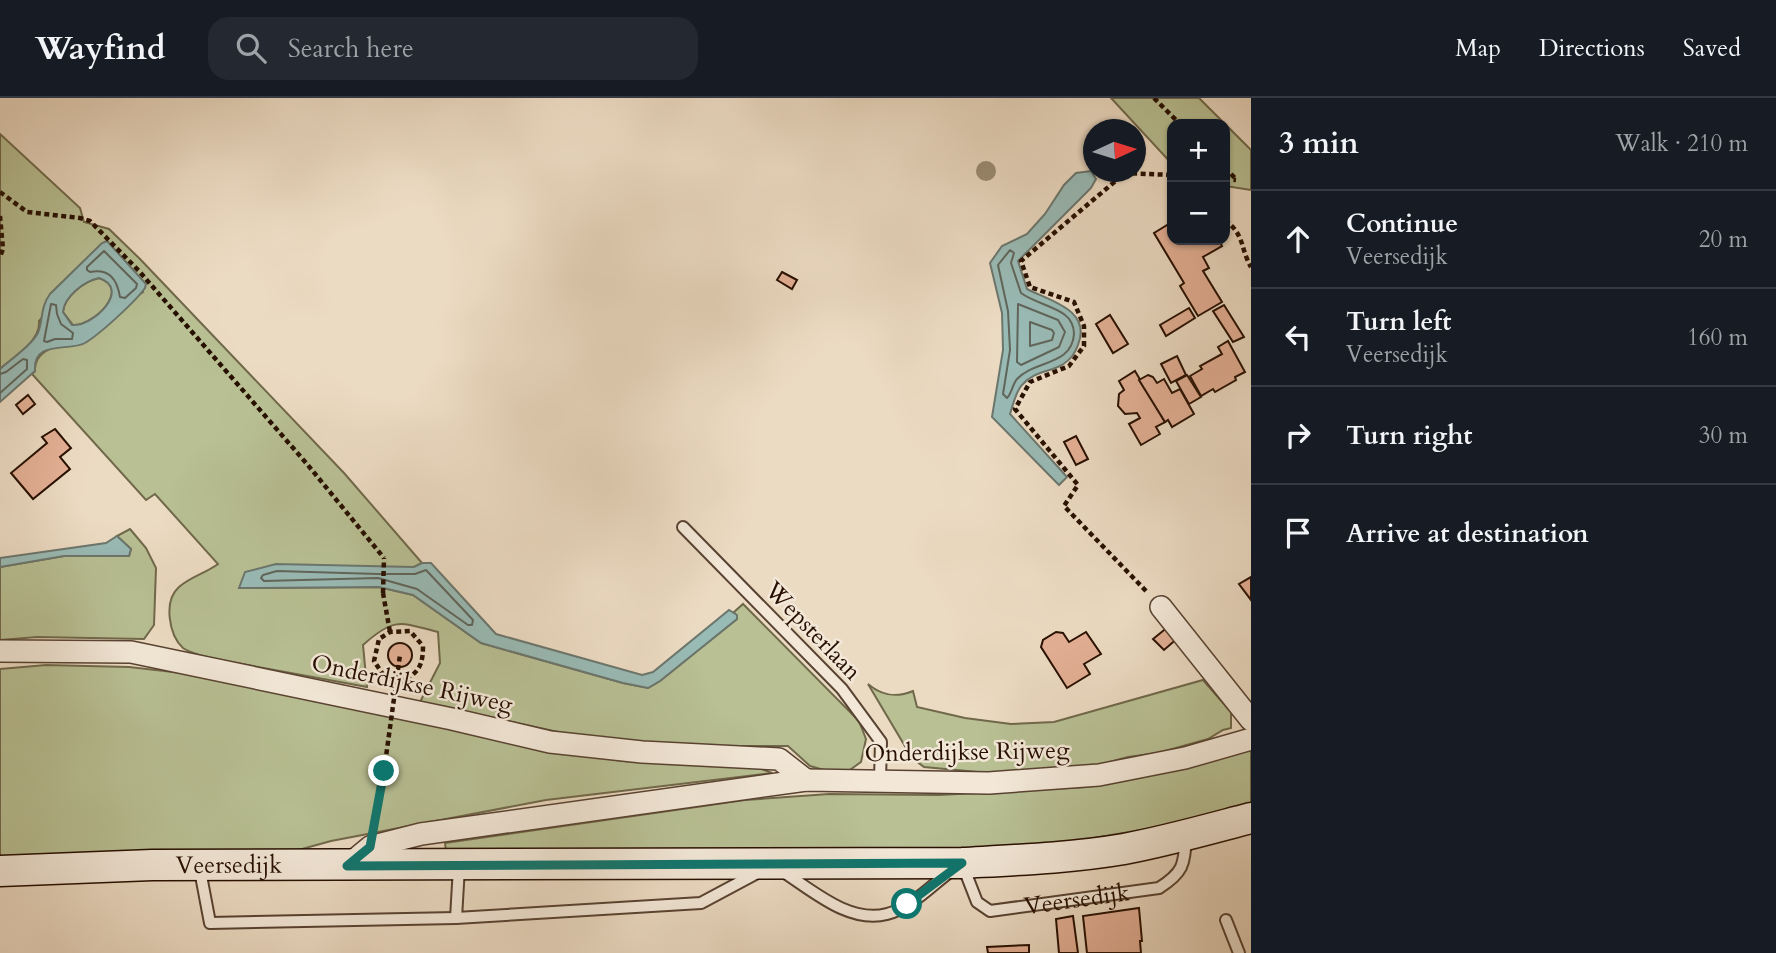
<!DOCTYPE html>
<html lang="en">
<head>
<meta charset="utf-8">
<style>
	:root { --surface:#171b24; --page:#242831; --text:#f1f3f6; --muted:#9ea1a6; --line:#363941 }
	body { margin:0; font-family:Cardo,serif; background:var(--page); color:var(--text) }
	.controls { position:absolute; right:21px; top:21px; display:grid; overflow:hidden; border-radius:14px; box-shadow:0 2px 5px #0004 }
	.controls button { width:63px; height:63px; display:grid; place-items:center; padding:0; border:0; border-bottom:2px solid var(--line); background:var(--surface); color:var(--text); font:35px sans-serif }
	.compass { position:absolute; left:1083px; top:21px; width:63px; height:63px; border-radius:50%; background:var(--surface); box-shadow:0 2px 5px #0004; rotate:86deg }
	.stop { position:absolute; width:21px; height:21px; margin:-16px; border:5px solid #0f766e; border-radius:50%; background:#fff }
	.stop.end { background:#0f766e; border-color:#fff; box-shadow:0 2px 7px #0008 }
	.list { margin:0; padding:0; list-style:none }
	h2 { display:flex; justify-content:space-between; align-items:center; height:91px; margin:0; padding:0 28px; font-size:30px }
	h2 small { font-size:23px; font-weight:400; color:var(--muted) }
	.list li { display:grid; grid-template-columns:46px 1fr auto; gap:21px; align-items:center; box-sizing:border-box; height:98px; padding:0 28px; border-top:2px solid var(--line) }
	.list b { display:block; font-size:26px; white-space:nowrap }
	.list p { margin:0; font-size:23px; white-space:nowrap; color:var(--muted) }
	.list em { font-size:23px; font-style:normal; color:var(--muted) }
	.icon { flex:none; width:38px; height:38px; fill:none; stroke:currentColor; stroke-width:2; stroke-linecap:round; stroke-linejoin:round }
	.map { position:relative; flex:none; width:1251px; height:855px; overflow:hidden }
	header { display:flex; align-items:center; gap:42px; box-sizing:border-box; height:98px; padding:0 35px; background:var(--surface); border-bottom:2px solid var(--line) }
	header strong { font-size:33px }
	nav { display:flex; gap:38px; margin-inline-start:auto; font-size:24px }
	.search { width:490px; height:63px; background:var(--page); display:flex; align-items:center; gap:18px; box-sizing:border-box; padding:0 24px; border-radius:21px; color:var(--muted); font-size:26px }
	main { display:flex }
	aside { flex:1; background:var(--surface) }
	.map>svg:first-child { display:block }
</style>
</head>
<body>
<header>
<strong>Wayfind</strong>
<div class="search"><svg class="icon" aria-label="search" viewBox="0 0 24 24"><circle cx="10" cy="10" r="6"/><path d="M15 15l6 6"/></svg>Search here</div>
<nav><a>Map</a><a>Directions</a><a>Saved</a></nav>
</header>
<main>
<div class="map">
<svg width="1251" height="855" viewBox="0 0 1251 855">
	<rect width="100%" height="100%" fill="#ecdbc3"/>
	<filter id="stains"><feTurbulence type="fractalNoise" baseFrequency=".00286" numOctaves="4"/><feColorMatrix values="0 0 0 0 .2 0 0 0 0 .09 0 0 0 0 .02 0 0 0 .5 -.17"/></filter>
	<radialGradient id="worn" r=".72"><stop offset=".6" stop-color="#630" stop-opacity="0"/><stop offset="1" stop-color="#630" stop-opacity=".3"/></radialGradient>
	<g fill="#b8c094" stroke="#70684a" stroke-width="2">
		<polygon points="1111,0 1199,0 1251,52 1251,92 1225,88 1225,26 1172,26 1172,66"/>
		<path d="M0 36 80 110 84 124 109 131 140 161 344 375 422 465 414 469 246 474 240 490 379 489 413 497 481 545 623 585 648 590 660 583 737 521 734 514 743 506 859 623 866 641 861 664 847 674 824 672 810 668 788 648H667L581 639 420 604 440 565 438 534C400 524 394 519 363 547L367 589 209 560C201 557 190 555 183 550 169 537 163 503 179 489 190 479 206 475 218 466L155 396 146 402 32 276 35 273C34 256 51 247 66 249L143 194 107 143 39 223C41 243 14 259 0 271Z"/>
		<path d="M99 180C132 191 93 228 73 227L63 214C64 199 84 183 99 180Z"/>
		<polygon points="130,431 146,450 156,470 154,527 144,541 37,539 0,542 0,469 64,458 129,458 131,451 117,438"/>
		<polygon points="46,567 129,569 182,575 548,651 623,663 759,670 772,675 546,702 331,743 273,759 165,752 0,758 0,571"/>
		<path d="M1203 582 1231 614V630L1223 632 1208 641 1158 655 1128 659 1083 671 1010 677 924 669 912 660 868 586C882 598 896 600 913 593L917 609 965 620 1011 626 1054 624Z"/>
		<polygon points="1251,652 1251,705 1175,726 1077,743 977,751 446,753 445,745 745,702 829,696 939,697 1086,689 1174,672"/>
	</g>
	<g fill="#99bbb6" stroke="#6b766d" stroke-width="2" fill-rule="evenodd">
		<path d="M1091 73 1096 81 1091 90 1018 163 1027 191C1050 203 1092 212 1078 247 1074 257 1071 261 1062 267 1049 274 1033 274 1023 286 1016 292 1013 307 1010 316L1067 379 1059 387 992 319 1003 252 1002 215 990 165 1002 148 1027 136 1045 116 1064 87 1076 75Z"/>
		<path d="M107 143 146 186 145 190C135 204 100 236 85 245 69 254 33 241 35 273L0 304V271C10 262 36 244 39 232 43 219 41 208 50 196L102 145ZM99 180C132 191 93 229 72 227L63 214C64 199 84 183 99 180Z"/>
		<polygon points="117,438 131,451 129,458 64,458 0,469 0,460 106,445"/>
		<polygon points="422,465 431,465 496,536 642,577 653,574 729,512 737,517 737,521 660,583 648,590 623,585 481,545 413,497 379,489 239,490 245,474 276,466 414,469"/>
	</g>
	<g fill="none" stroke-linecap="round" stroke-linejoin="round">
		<g stroke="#60655b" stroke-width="2">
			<path d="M1010 152 1014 155 1011 165 1021 195C1033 204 1056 209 1065 217 1071 221 1074 229 1074 236 1072 268 1034 262 1017 281 1012 287 1012 295 1007 300L1003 296 1010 252 1008 213 998 167Z"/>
			<path d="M104 153 137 186 136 190 125 200 120 199C117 181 109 170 90 174L87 172V169Z"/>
			<polygon points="51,206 56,207 57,216 61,226 73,235 72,241 55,241 47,244 44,243"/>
			<polygon points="1018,206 1058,222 1065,234 1059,249 1021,267 1017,264"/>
			<polygon points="1030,224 1052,232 1054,235 1052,242 1030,248"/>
			<polyline points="0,276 6,274 23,261 27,262 27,271 0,295"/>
			<polygon points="426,472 473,522 472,527 468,527 417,491 378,480 264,483 261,480 263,477 277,473 378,476 415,476"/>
		</g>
	</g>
	<g fill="#e4b096" stroke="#270f00" stroke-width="2">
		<polygon points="1172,124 1172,142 1219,142 1222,148 1203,159 1209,170 1203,173 1222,204 1198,218 1180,188 1184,185 1154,135"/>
		<polygon points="782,174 797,182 792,191 777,182"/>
		<polygon points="1224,207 1244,239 1233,244 1213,213"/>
		<polygon points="1189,210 1195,220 1166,238 1160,227"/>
		<polygon points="1110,217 1128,246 1113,255 1096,226"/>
		<polygon points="1228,243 1245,274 1235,279 1236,282 1215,294 1213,291 1201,298 1190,278 1202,271 1200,268 1222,256 1218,249"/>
		<polygon points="1177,258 1186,277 1171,285 1161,266"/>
		<polygon points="1135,273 1165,324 1156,329 1160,336 1141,347 1129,326 1140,320 1137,315 1125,316 1118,308 1119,296 1124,292 1119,283"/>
		<polygon points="1148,277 1153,279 1157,285 1164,281 1172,295 1180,291 1194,316 1172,329 1168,322 1165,324 1139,282"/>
		<polygon points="1187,277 1201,299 1189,306 1176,283"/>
		<polygon points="28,297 35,306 23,316 16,307"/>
		<polygon points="55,331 71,350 60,359 70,371 33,401 11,375 47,345 42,339"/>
		<polygon points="1076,338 1088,361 1076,367 1064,344"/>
		<polygon points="1251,479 1251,502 1239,486"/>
		<polygon points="1169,528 1179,539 1164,552 1153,541"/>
		<polygon points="1056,534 1063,535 1069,544 1086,534 1101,556 1084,566 1090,576 1067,590 1041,549 1043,542"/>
		<circle cx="400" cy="557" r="12"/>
		<polygon points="1139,810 1142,843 1140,843 1141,855 1087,855 1083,818"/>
		<polygon points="1073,818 1078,855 1059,855 1056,821"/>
		<polygon points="1029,847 1029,855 988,855 987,849"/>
	</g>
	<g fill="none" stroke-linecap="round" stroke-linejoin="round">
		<g stroke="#584231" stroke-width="14">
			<g id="service">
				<polyline points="683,429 842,591 881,644 880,682"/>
				<polyline points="199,767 210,825 456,820"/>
				<path id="s1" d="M963 768 977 804 990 813 1159 790C1184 774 1184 767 1186 738"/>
				<polyline points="459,769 456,820 701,805 759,774"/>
				<path d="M782 773C812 792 849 826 887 816 911 810 932 787 951 773"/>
				<polyline points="1226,822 1239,855"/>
			</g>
		</g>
		<g stroke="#584231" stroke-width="24">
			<g id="minor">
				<polyline points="1161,509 1251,622"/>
				<polyline points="0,553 131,554 452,621 550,644 642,654 779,661 806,682"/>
				<polyline points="347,768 370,749 421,736 806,682 989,685 1099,677 1185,660 1251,641"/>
			</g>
		</g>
		<g stroke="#270f00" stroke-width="33">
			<g id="secondary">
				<path id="s2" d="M0 773 152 767 962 765C1016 762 1071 760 1124 751 1167 743 1209 731 1251 720"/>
			</g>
		</g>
		<g stroke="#270f00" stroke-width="4.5" stroke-dasharray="5 3.5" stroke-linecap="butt">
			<polyline points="1154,0 1180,26"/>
			<polyline points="1225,70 1237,82"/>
			<polyline points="1225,81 1236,82"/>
			<polyline points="0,94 27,114 80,120 90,123 139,173 307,366 384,460"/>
			<polyline points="0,118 3,151 0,159"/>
			<path d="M1225 122C1245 137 1240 150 1251 169"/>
			<polyline points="1146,493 1064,408 1078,387 1015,311 1030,284 1069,268 1084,248 1084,228 1074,204 1030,189 1021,163 1125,75 1172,77"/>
			<polyline points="383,495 390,534"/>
			<path d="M403 588 404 582C420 574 423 565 423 548L410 533 390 534 379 541 374 563 386 581 404 582"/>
			<polyline points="373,724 384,673"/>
		</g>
		<use href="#service" stroke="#f3e8d8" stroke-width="10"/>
		<use href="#minor" stroke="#f3e8d8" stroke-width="21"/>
		<use href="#secondary" stroke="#f3e8d8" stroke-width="30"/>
		<g stroke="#270f00" stroke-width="4.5" stroke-dasharray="5 3.5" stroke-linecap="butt">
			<polyline points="383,495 384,460"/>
			<polyline points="384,673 400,557"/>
		</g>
	</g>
	<circle fill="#9c8d74" cx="986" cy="73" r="10"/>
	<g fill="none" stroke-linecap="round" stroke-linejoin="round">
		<polyline stroke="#0f766e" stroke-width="9" points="384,673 370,749 347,768 962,765 907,806"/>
	</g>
	<g text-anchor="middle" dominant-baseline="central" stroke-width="5" stroke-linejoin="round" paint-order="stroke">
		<g font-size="24" fill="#270f00" stroke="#f3e8d8">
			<text transform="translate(813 533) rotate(46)">Wepsterlaan</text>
			<text transform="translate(412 586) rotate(12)">Onderdijkse Rijweg</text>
			<text transform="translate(967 654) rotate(-1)">Onderdijkse Rijweg</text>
			<text stroke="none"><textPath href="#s2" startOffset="229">Veersedijk</textPath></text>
			<text stroke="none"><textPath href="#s1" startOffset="142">Veersedijk</textPath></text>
		</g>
	</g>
	<rect width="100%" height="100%" filter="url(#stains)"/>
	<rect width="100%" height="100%" fill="url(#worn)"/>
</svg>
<div class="controls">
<button>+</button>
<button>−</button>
</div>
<svg class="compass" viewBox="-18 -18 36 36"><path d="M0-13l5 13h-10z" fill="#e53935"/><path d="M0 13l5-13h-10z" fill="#9ea1a6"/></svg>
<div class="stop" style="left:907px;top:806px"></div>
<div class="stop end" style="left:384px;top:673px"></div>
</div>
<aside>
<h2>3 min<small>Walk · 210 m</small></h2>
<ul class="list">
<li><svg class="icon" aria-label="ahead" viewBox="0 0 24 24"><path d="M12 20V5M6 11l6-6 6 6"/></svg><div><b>Continue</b><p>Veersedijk</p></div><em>20 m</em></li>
<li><svg class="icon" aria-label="left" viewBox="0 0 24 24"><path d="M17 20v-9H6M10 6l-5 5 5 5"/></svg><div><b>Turn left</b><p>Veersedijk</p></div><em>160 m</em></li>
<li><svg class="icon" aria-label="right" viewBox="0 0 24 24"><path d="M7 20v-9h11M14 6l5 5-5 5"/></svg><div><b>Turn right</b></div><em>30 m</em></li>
<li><svg class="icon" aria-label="arrive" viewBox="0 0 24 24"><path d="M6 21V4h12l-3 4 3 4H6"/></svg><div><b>Arrive at destination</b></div></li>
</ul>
</aside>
</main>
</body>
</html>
